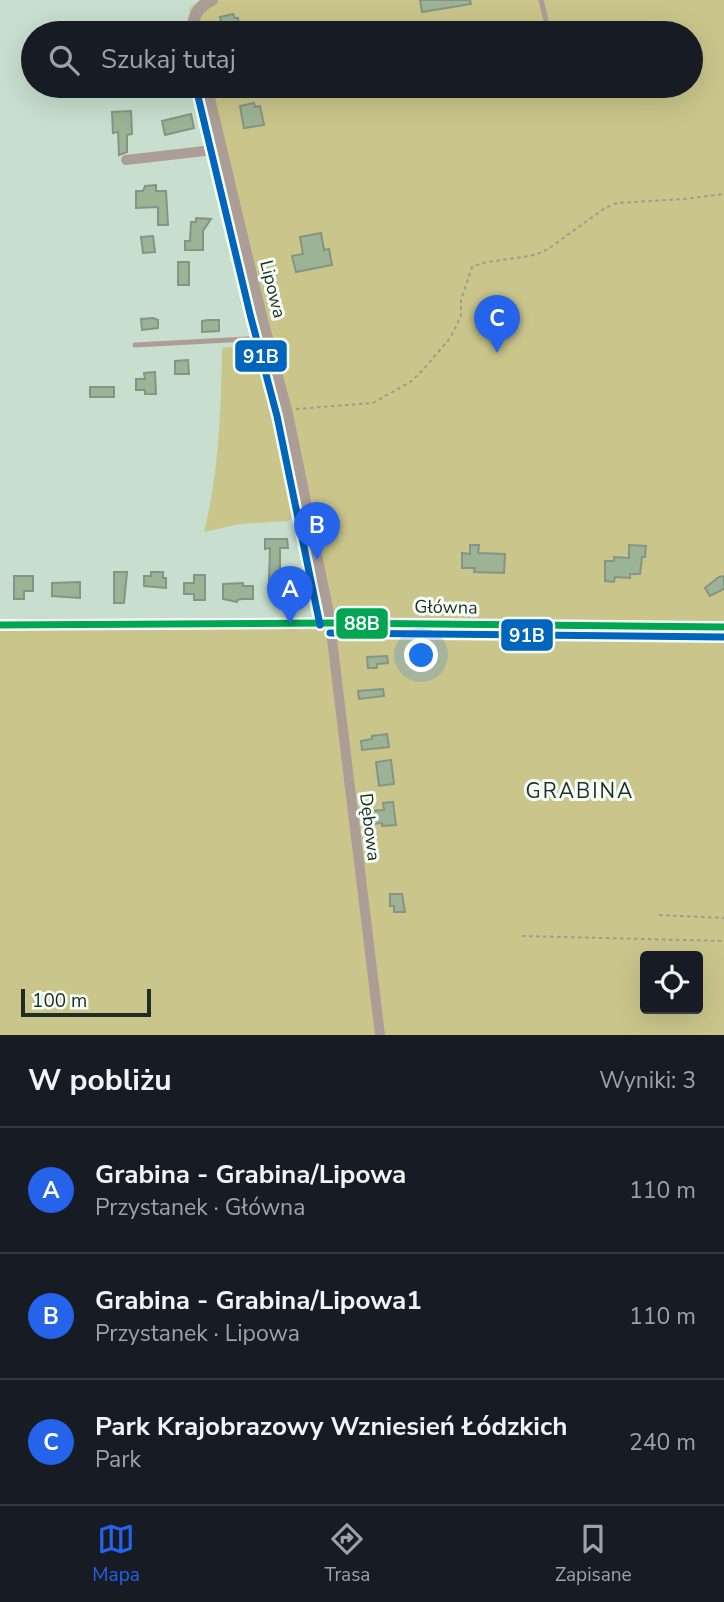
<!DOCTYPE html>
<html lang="pl">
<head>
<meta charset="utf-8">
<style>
	:root { --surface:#171b24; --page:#20242c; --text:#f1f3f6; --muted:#9ea1a6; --line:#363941; --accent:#2563eb }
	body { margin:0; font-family:"Nunito Sans",sans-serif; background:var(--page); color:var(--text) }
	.controls { position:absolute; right:21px; bottom:21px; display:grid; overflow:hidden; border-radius:7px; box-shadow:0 7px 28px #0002 }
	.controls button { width:63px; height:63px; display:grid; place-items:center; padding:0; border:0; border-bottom:2px solid var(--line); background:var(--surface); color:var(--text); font:35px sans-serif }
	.scale { position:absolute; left:21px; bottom:18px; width:130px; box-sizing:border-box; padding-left:7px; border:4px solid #1e2e23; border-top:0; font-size:19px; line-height:24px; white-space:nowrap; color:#1e2e23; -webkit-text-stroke:5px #f7fff9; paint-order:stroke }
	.you { position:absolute; left:422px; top:656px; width:24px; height:24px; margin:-18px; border:5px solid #fff; border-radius:50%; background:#1a73e8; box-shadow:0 0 0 10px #1a73e833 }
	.badge { display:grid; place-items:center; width:46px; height:46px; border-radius:50%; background:var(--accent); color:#fff; font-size:23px; font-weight:700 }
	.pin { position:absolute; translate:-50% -58px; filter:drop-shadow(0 2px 4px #0008) }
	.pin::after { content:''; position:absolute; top:37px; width:24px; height:21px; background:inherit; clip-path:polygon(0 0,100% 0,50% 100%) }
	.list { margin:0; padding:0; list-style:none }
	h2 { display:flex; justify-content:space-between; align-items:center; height:91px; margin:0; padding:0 28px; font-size:30px }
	h2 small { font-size:23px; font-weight:400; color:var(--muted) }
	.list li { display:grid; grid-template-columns:46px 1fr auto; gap:21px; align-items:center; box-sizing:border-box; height:126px; padding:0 28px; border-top:2px solid var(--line) }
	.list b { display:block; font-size:26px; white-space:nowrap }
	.list p { margin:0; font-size:23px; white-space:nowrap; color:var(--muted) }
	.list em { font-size:23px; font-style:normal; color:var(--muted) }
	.icon { flex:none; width:38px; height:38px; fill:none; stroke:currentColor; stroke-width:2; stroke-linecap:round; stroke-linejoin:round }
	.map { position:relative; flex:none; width:724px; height:1035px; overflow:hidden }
	.search { position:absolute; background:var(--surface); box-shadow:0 7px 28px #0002; left:21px; right:21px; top:21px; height:77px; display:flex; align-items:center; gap:18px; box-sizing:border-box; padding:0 24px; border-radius:38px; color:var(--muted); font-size:26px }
	.sheet { height:469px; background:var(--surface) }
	nav { display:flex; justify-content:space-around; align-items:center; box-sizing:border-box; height:98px; border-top:2px solid var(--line); background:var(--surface); font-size:19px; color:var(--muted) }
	nav a { display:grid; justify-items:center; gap:4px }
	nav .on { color:var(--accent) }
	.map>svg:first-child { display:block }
</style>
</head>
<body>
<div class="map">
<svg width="724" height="1035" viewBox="0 0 724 1035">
	<rect width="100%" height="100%" fill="#c8dece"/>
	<g fill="#c9c58b" fill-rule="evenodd">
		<path d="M200 0H724V1035H0V621L331 622 207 86H691V33H195L189 9ZM645 956H698V1009H645Z"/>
		<path d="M257 344 269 366 299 508 289 521 240 524 204 532C219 472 221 410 222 348Z"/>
	</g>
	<g fill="#9db395" stroke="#869486" stroke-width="2">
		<polygon points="420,0 470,0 471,4 422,12"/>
		<polygon points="233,14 235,18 238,18 239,28 237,33 224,33 220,17"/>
		<polygon points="254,103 255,107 260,106 264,125 244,128 240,106"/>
		<polygon points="131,111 132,134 127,135 127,152 119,155 118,132 113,133 112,112"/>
		<polygon points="191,114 194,128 165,135 162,121"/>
		<polygon points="156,185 156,191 166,191 168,225 158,225 158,207 136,208 136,191 143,191 145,186"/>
		<polygon points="196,218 211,219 203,231 203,250 185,250 185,241 190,241 191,222 196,222"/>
		<polygon points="321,233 324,250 329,249 332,265 296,272 292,256 303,254 300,237"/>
		<polygon points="153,236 155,252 143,253 141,237"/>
		<rect x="178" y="262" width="11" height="23"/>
		<polygon points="153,318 158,320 158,328 142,330 141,319"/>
		<polygon points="208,320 219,320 219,331 202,332 202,321"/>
		<polygon points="188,360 189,374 175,374 175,361"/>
		<polygon points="155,372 156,394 145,394 145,390 136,390 136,379 145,379 144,373"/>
		<rect x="90" y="387" width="24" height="10"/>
		<polygon points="265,539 287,539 288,548 280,548 280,570 285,570 285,580 269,580 270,548 265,549"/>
		<polygon points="470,545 479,545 478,553 505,554 504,573 474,572 475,568 462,568 462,553 470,554"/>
		<polygon points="629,545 646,546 645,557 642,557 640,574 630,574 630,578 615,577 614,582 605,581 605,561 614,561 614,557 629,558"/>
		<polygon points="114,572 127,572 124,603 114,603"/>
		<polygon points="151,572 163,572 163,578 166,578 166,588 144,586 144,576 151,576"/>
		<polygon points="194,575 205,575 205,600 194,600 194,594 184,594 184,583 194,583"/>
		<polygon points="14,576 33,576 33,591 24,591 24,599 14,599"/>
		<polygon points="724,576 724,589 710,596 705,588 719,577"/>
		<polygon points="80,582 80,598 52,596 52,583"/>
		<polygon points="243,583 243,586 253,586 253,599 242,599 237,600 237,602 223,599 223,584"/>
		<polygon points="387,656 388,663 377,664 377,668 368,668 367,657"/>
		<polygon points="383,689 384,696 359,699 358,691"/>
		<polygon points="387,734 389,747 362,750 361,741 372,739 372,736"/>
		<polygon points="391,760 394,784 379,786 376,762"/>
		<polygon points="393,802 396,825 382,826 382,823 373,824 371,811 384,810 383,803"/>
		<polygon points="390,894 402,894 405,912 394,912 394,906 390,906"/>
	</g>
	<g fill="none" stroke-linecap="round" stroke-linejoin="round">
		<g stroke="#9e9c92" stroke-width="2" stroke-dasharray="3.5 3.5" stroke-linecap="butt">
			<polyline points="296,409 373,403 410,382 423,370 450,338 461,316 461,300 472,267 482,263 535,255 548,249 605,208 617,203 684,199 724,194"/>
			<polyline points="659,915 724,918"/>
			<polyline points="522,936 724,941"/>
		</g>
		<g stroke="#ac9e96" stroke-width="5">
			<polyline points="541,0 549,33"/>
			<polyline points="135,345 267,338"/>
		</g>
		<g stroke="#ac9e96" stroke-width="10">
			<polyline points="126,160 222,149"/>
			<polyline points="330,623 380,1035"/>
		</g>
		<g stroke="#ac9e96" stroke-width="12">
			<path d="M193 33C192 17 197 7 212 0"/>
			<polyline points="206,86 260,312 287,414 330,623"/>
			<polyline points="0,625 330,623 724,627"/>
		</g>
		<g stroke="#f7fff9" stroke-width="12">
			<polyline id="bus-1" points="0,625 330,623 724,627"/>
		</g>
		<g stroke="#f7fff9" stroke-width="12">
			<g id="bus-2">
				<polyline points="196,88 250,314 277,416 320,625"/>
				<polyline points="330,633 724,637"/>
			</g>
		</g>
		<use href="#bus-1" stroke="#00a651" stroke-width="7"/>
		<use href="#bus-2" stroke="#0065bd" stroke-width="7"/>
	</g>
	<g text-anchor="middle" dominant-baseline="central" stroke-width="6" stroke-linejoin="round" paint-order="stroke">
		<g font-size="18" fill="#1e2e23" stroke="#f7fff9">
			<text transform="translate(273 289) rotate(76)">Lipowa</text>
			<text transform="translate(446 607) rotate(1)">Główna</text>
			<text transform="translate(370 827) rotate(83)">Dębowa</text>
		</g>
		<g font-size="21" letter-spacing="2" fill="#1e2e23" stroke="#f7fff9">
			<text x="580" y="791">GRABINA</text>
		</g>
	</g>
	<g stroke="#f7fff9" stroke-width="2.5">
		<rect x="234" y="339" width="54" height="34" rx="7" fill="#0065bd"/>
		<rect x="335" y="607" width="54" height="33" rx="7" fill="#00a651"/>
		<rect x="500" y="618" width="54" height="34" rx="7" fill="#0065bd"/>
	</g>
	<g font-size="19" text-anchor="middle" font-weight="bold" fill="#fff">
		<text x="261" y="363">91B</text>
		<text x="362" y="630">88B</text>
		<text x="527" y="642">91B</text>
	</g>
</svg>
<div class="controls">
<button><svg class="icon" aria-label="locate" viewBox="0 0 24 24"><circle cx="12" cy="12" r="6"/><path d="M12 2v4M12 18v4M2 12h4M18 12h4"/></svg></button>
</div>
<div class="scale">100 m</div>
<div class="you"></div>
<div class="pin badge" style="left:290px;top:624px">A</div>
<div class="pin badge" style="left:317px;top:560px">B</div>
<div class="pin badge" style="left:497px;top:353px">C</div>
<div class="search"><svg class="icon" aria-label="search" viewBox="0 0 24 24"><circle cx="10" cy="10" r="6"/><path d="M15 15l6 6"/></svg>Szukaj tutaj</div>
</div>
<section class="sheet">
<h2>W pobliżu<small>Wyniki: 3</small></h2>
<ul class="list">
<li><span class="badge">A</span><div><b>Grabina - Grabina/Lipowa</b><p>Przystanek · Główna</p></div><em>110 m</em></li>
<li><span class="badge">B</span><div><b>Grabina - Grabina/Lipowa1</b><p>Przystanek · Lipowa</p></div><em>110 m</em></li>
<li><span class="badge">C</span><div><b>Park Krajobrazowy Wzniesień Łódzkich</b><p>Park</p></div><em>240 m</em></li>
</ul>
</section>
<nav>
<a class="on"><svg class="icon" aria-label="map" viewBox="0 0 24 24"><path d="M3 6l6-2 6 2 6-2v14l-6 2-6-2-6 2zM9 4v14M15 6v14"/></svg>Mapa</a>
<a><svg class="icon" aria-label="directions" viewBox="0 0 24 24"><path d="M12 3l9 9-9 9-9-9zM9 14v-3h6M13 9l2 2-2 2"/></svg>Trasa</a>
<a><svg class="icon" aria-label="saved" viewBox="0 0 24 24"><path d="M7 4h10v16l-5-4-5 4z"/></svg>Zapisane</a>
</nav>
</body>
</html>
